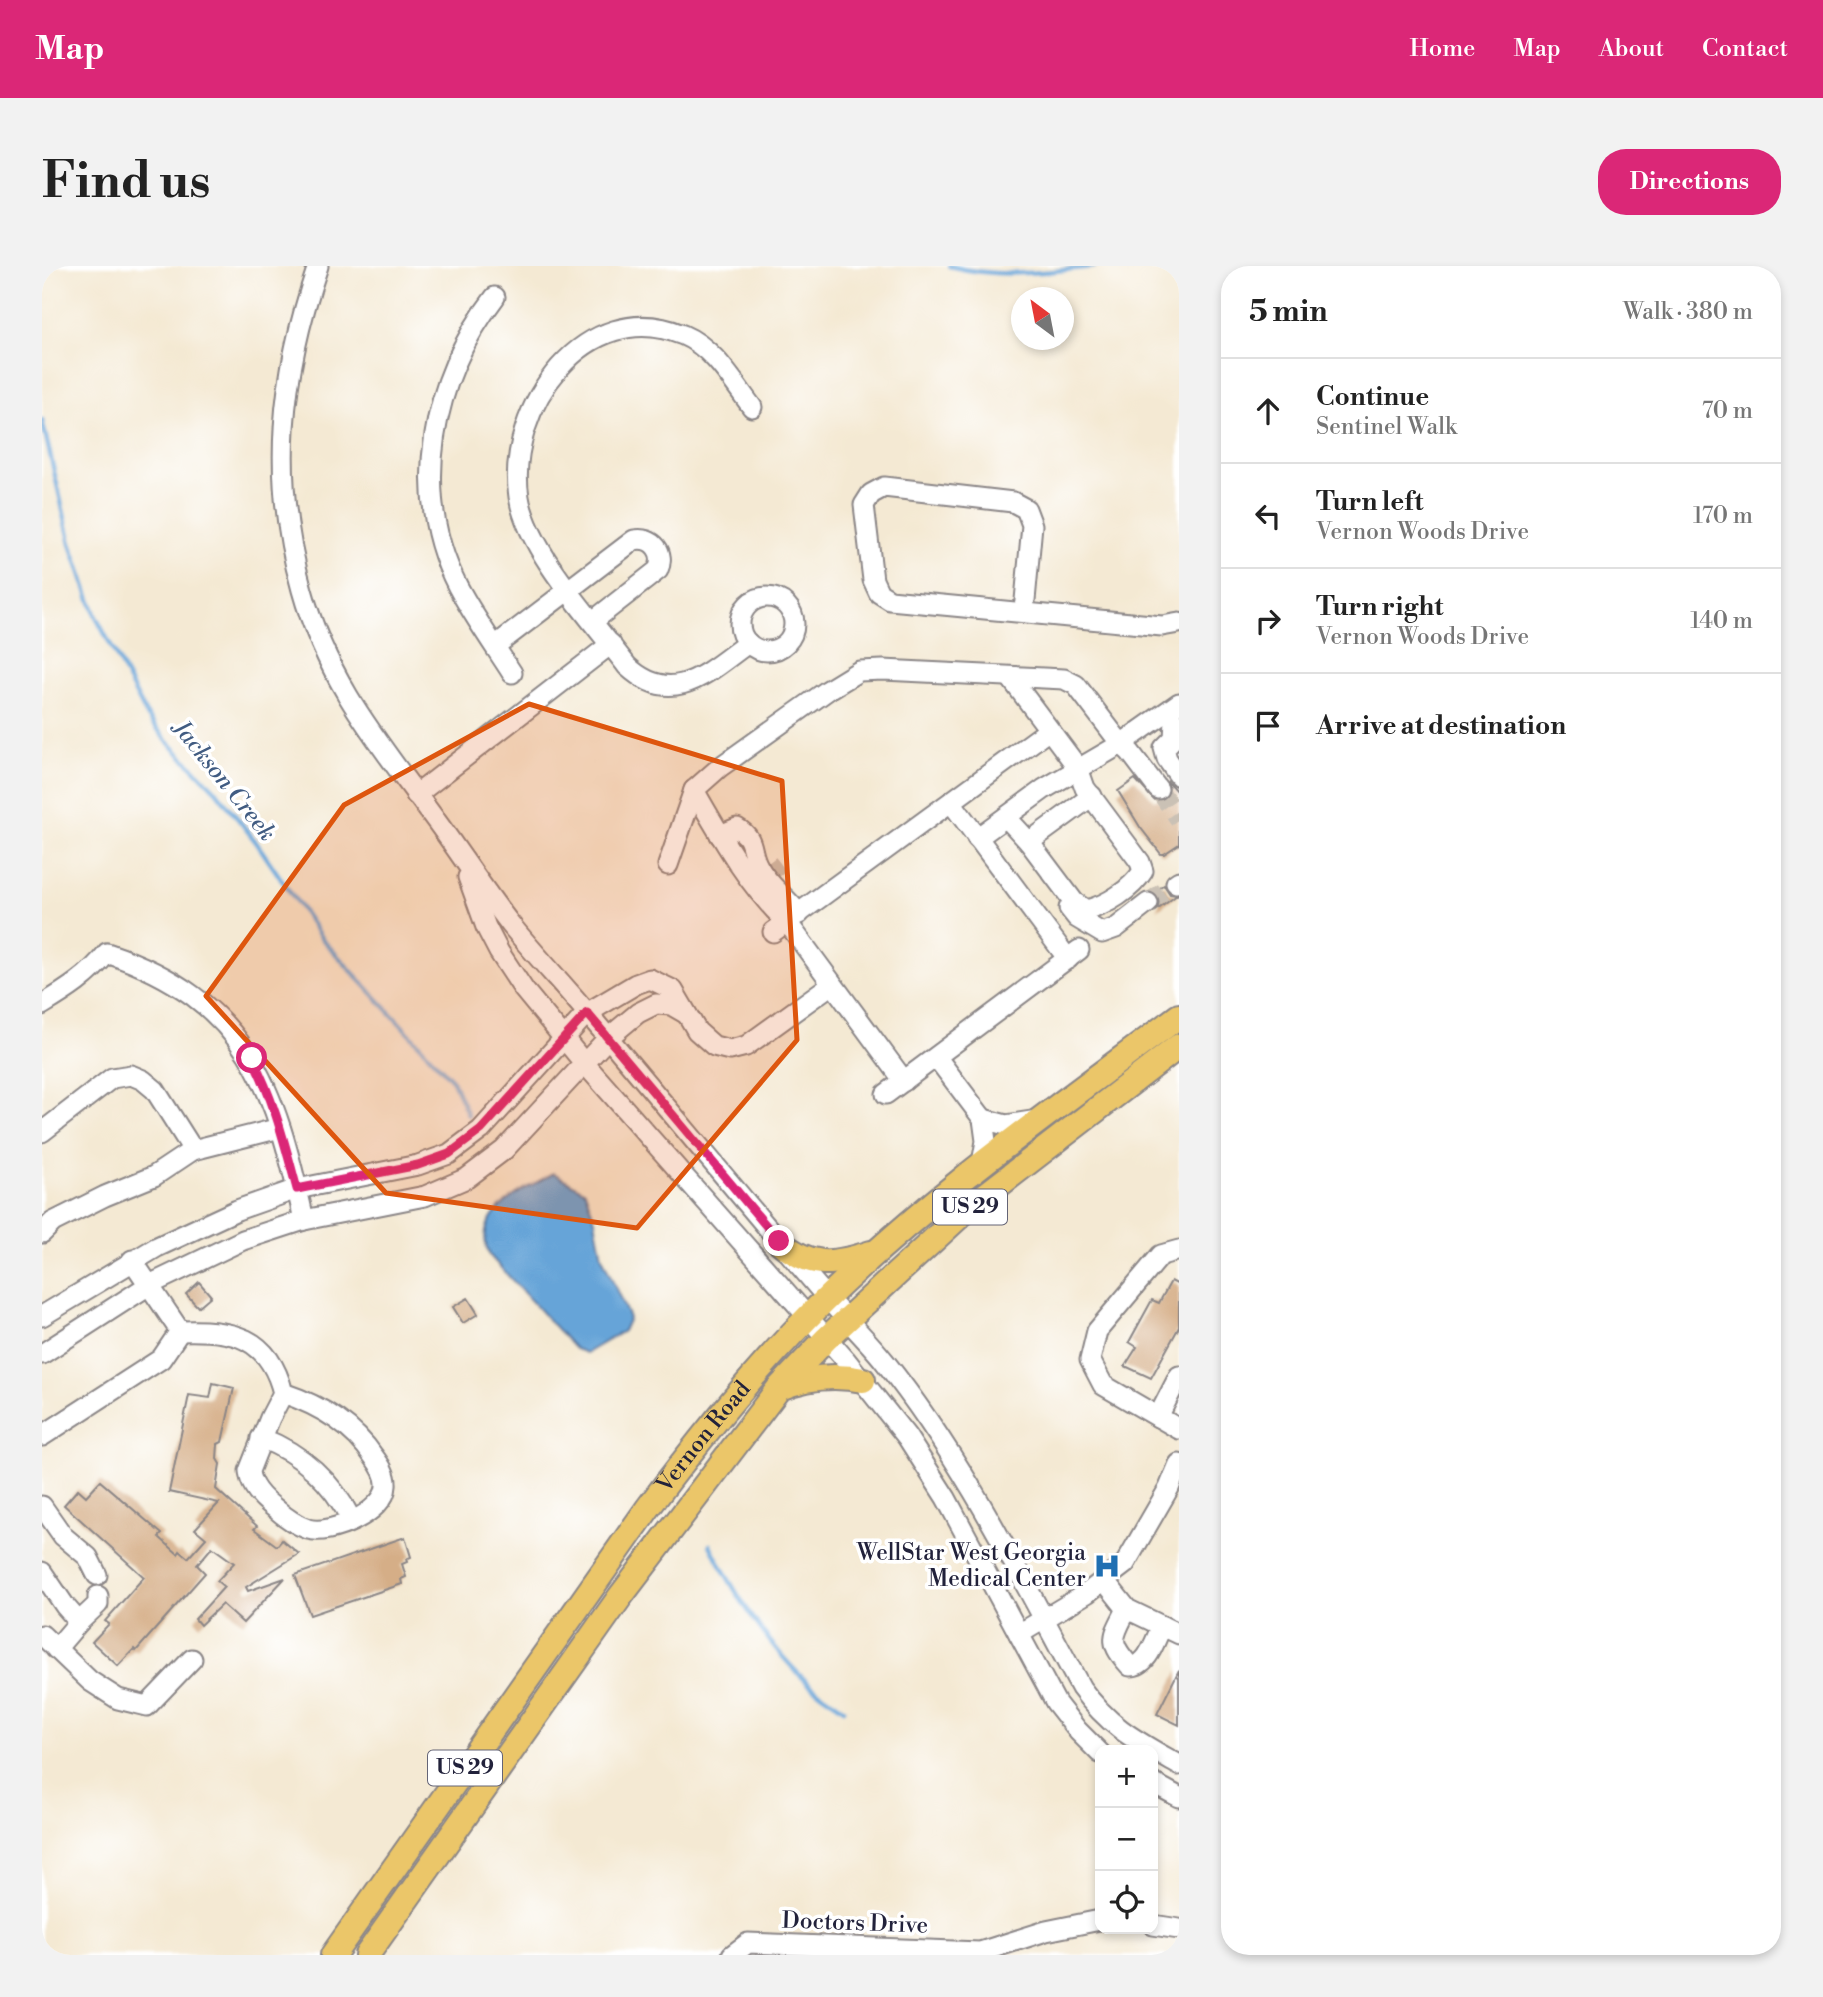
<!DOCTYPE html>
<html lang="en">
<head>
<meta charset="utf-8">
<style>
	:root { --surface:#fff; --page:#f2f2f2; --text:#222; --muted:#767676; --line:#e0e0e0; --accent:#db2777 }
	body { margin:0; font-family:"Libre Bodoni",serif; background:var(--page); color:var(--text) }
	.controls { position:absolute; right:21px; bottom:21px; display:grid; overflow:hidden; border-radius:14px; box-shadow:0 4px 10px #0003 }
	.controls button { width:63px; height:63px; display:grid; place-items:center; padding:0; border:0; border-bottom:2px solid var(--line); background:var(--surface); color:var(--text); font:35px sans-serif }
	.compass { position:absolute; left:969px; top:21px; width:63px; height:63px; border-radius:50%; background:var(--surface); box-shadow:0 4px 10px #0003; rotate:328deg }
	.stop { position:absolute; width:21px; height:21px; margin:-16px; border:5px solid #db2777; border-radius:50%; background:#fff }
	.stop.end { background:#db2777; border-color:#fff; box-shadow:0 2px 7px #0008 }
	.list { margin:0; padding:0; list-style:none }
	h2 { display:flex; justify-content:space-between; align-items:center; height:91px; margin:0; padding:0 28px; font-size:30px }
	h2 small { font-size:23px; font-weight:400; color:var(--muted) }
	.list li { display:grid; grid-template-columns:46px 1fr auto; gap:21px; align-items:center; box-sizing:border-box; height:105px; padding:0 28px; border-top:2px solid var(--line) }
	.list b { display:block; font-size:26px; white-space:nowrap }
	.list p { margin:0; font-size:23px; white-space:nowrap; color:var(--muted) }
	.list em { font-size:23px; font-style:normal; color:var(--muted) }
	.icon { flex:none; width:38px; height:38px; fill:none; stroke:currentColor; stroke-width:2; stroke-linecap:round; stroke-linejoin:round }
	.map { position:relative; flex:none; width:1137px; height:1689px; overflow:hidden; border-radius:28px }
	header { display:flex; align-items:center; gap:42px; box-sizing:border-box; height:98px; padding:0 35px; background:var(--accent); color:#fff }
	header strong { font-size:33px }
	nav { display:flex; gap:38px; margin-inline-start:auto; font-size:24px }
	.intro { display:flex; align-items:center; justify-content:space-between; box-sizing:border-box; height:168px; padding:0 42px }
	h1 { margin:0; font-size:49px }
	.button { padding:18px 32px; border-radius:28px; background:var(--accent); color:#fff; font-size:24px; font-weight:700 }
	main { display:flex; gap:42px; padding:0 42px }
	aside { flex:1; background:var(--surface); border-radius:28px; box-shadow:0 4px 10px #0003 }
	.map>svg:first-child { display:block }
</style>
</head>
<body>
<header>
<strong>Map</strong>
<nav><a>Home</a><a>Map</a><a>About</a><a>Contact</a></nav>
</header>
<div class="intro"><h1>Find us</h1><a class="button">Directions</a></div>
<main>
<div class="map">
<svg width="1137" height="1689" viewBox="0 0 1137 1689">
	<rect width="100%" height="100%" fill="#fff"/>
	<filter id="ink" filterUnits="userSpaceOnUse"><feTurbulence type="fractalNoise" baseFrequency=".0143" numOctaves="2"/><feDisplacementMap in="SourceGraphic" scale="14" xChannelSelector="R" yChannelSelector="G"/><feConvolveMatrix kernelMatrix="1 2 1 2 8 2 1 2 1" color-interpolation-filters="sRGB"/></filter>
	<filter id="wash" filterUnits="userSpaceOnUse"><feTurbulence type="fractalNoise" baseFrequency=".00686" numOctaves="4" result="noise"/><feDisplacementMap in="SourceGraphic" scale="28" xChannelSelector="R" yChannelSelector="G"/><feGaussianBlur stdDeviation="1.57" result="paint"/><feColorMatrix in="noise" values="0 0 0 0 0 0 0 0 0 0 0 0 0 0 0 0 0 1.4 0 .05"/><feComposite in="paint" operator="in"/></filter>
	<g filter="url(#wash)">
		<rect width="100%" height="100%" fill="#f4e9d3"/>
		<path fill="#66a4d8" stroke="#44638a" stroke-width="2" d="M512 907 543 925 553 954 560 991 587 1052 581 1065 544 1087 533 1083 449 991C425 949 482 923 512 907Z"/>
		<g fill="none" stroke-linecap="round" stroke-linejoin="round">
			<g stroke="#66a4d8" stroke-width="4.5">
				<path d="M907 0C959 13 1000 6 1052 1"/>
				<polyline points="0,154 29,278 54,351 104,448 125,475 175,526 214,576 280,673 411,815 426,849"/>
				<path d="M668 1279C693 1328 725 1379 766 1417 777 1427 790 1434 802 1443"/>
			</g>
		</g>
		<g id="blocks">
			<g fill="#d5ae87">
				<polygon points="1093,513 1112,534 1123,533 1127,528 1126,516 1137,528 1137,578 1122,588 1119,588 1098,561 1076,525"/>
				<polygon points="1122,619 1128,628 1135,629 1115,644 1118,635 1112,627"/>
				<polygon points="1129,1015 1137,1019 1137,1061 1109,1112 1083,1100 1095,1081 1087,1076 1110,1034 1117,1037"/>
				<polygon points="157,1016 169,1030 156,1041 144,1028"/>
				<polygon points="426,1032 436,1048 421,1057 411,1041"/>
				<polygon points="171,1117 192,1122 180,1176 176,1178 175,1193 178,1198 174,1223 215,1260 212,1263 235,1280 240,1274 257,1288 204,1321 206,1325 243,1312 201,1357 180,1338 158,1359 153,1353 182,1321 175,1315 192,1297 170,1281 155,1299 163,1307 94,1385 92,1383 76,1400 50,1376 67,1358 63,1355 102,1311 22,1239 36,1223 44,1230 58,1215 120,1268 117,1271 136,1288 138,1285 146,1292 164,1272 153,1263 177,1237 127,1226 147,1129 168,1132"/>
				<polygon points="363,1271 369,1291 364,1293 365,1296 360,1298 364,1311 359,1313 360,1318 268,1349 253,1309"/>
				<polygon points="1137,1404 1137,1459 1115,1448"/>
			</g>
		</g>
	</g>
	<g filter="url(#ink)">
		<use href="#blocks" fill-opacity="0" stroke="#8b8687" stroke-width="2"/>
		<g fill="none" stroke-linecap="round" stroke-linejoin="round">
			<g stroke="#cac1b5" stroke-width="19" stroke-dasharray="19 10" stroke-linecap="butt">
				<polyline points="1116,523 1137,553"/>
				<polyline points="726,597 737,611"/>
				<polyline points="1106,637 1134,617"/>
			</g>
			<g stroke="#8b8687" stroke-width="23">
				<g id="minor">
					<path d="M276 0C239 109 228 211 260 324 286 418 339 479 395 556 420 590 443 626 469 659 494 690 521 718 547 749 625 841 702 935 781 1027 801 1051 824 1072 843 1096 923 1196 978 1310 1039 1422 1068 1462 1095 1475 1137 1499"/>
					<path d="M453 31C390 113 367 226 416 321 432 351 452 379 470 407"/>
					<circle cx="725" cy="358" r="27"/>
					<polyline points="982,345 990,259 984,243 971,236 842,221 829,228 822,239 831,314 837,327 848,334 1120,360 1137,357"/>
					<path d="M706 377C666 406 631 443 585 400 552 356 486 286 477 231 463 143 544 28 641 69 672 82 691 116 710 141"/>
					<path d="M453 380 592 274C611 270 624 287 616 304L551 355"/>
					<path d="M968 411 1036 502 1043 522 1098 596 1101 605C1090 623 1064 640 1044 644L1032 636 987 576"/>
					<polyline points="1133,455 1132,472 1122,482 1125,493 1137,510"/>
					<path d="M652 524C678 569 706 620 745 656L862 815"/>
					<polyline points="374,529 569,378"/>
					<polyline points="909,536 1026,693"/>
					<polyline points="964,551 987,576 1050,530"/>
					<path d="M678 569 695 562C714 573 707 584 716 600 726 620 744 630 757 648"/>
					<polyline points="935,572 1002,523 1079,478 1137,437"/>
					<polyline points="626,599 652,524 678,501 786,424 817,405 841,404 1022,413 1034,419 1079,478 1088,486 1116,523"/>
					<polyline points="426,611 444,661 457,686 482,724 543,798 803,1093 865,1171 904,1232 1014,1437 1036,1465 1058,1487"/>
					<polyline points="1134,617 1137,615"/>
					<polyline points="1027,642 1035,652 1060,667 1074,662 1106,637"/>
					<polyline points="731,666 1007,464"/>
					<path d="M0 739C25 724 47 710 65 687 205 734 233 820 262 954"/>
					<polyline points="895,792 941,853"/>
					<polyline points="844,828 1037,684"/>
					<polyline points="0,866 70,812 89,809 101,814 113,824 151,884"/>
					<polyline points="940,897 944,875 941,853 964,859 996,854"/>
					<polyline points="0,967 11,956 63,930 112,910 151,884 238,862"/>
					<polyline points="1137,984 1119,989 1055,1065 1048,1094 1061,1119 1137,1163"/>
					<path d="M90 994 138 1065C190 1063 227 1070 241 1127L228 1152 207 1205C208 1220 222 1234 234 1243 243 1251 254 1259 266 1263 288 1270 343 1246 344 1220 345 1209 338 1199 332 1191 310 1158 277 1139 241 1127"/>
					<polyline points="0,1050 115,981 195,944 255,923 376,899 407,888 439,864 545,747 594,718 608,713 631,724 655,765 672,780 688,784 704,780 790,718"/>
					<polyline points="0,1088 107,1019 201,974 262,954 383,930 425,912 462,884 566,772 596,747 614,738 629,739 643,747"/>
					<polyline points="1116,1151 1137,1110"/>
					<polyline points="0,1170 119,1093 138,1065"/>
					<path d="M219 1172C261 1188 290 1215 310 1255"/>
					<polyline points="0,1240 21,1270 46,1291 55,1309"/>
					<polyline points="0,1306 23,1340 37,1356 14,1383"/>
					<polyline points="1062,1314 1085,1343 1137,1368"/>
					<path d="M1085 1343C1071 1371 1065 1375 1088 1400 1106 1401 1113 1374 1120 1360"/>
					<polyline points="37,1356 56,1338 56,1330"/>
					<polyline points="977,1368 1045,1327 1083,1298 1127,1222 1137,1198"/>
					<polyline points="0,1369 48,1415 76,1433 105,1440 150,1393"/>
					<polyline points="1111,1517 1137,1531"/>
					<polyline points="1111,1659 1137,1663"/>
					<polyline points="690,1689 706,1677 938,1686 1004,1665 1058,1654"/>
				</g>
			</g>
			<g stroke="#8b8687" stroke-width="28">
				<g id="major">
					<path d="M737 975C768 1003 792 999 829 987"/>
					<path d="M738 1122C765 1111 792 1108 821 1114"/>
					<path id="s1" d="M291 1689 606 1242C656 1175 708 1110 766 1051 878 937 1010 845 1137 750"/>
					<polyline points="325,1689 578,1331 737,1122 784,1073 923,945 1137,780"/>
				</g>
			</g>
			<use href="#minor" stroke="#fff" stroke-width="19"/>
			<use href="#major" stroke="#ebc669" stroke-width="24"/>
		</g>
	</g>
	<g fill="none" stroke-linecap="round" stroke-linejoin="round" filter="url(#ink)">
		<path stroke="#db2777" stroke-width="9" d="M210 792C232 833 243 879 255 923L376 899 407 888 439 864 545 747 737 975"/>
	</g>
	<path fill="#de560e" fill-opacity="0.2" stroke="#de560e" stroke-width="5" stroke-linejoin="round" d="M487 438 740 515 755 774 595 962 344 927 164 730 302 539Z"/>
	<defs>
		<g id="hospital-bare" transform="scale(2.1)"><path d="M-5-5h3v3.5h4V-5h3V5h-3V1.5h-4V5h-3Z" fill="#1f6fb2" stroke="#fff" stroke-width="2.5" paint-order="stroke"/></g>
	</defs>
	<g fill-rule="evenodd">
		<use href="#hospital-bare" x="1065" y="1300"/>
	</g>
	<g text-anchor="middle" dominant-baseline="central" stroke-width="7" stroke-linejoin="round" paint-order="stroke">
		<g fill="#fff" stroke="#646476" stroke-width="2">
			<rect x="891" y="923.5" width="74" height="35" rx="5"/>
			<rect x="386" y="1484.5" width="74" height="35" rx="5"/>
		</g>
		<g font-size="21" font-weight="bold" fill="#22223b">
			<text x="928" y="941">US 29</text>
			<text x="423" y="1502">US 29</text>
		</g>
		<g font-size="23" fill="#22223b" stroke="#fff">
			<text stroke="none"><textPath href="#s1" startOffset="637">Vernon Road</textPath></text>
			<text transform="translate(813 1657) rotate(2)">Doctors Drive</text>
		</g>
		<g font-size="23" fill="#22223b" stroke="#fff" text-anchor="end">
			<text x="1044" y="1287">WellStar West Georgia<tspan x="1044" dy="26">Medical Center</tspan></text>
		</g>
		<g font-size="24" font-style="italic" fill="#415c82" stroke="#fff">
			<text transform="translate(182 515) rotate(51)">Jackson Creek</text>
		</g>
	</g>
</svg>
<div class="controls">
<button>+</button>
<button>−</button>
<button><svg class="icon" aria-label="locate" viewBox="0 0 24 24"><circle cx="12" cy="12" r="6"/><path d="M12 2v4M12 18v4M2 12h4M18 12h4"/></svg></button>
</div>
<svg class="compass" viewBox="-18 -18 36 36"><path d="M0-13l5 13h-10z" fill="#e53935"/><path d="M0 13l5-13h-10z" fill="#767676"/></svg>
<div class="stop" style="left:210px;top:792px"></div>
<div class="stop end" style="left:737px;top:975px"></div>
</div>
<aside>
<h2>5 min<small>Walk · 380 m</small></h2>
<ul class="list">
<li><svg class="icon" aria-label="ahead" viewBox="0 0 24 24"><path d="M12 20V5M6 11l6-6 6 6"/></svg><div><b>Continue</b><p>Sentinel Walk</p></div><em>70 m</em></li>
<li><svg class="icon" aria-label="left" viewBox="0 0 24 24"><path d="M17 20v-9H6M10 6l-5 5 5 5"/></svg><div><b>Turn left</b><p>Vernon Woods Drive</p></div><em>170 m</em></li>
<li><svg class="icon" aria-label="right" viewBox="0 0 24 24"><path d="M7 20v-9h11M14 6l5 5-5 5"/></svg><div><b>Turn right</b><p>Vernon Woods Drive</p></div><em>140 m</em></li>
<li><svg class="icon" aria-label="arrive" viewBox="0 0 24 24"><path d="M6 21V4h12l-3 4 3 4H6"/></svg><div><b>Arrive at destination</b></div></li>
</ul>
</aside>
</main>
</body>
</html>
